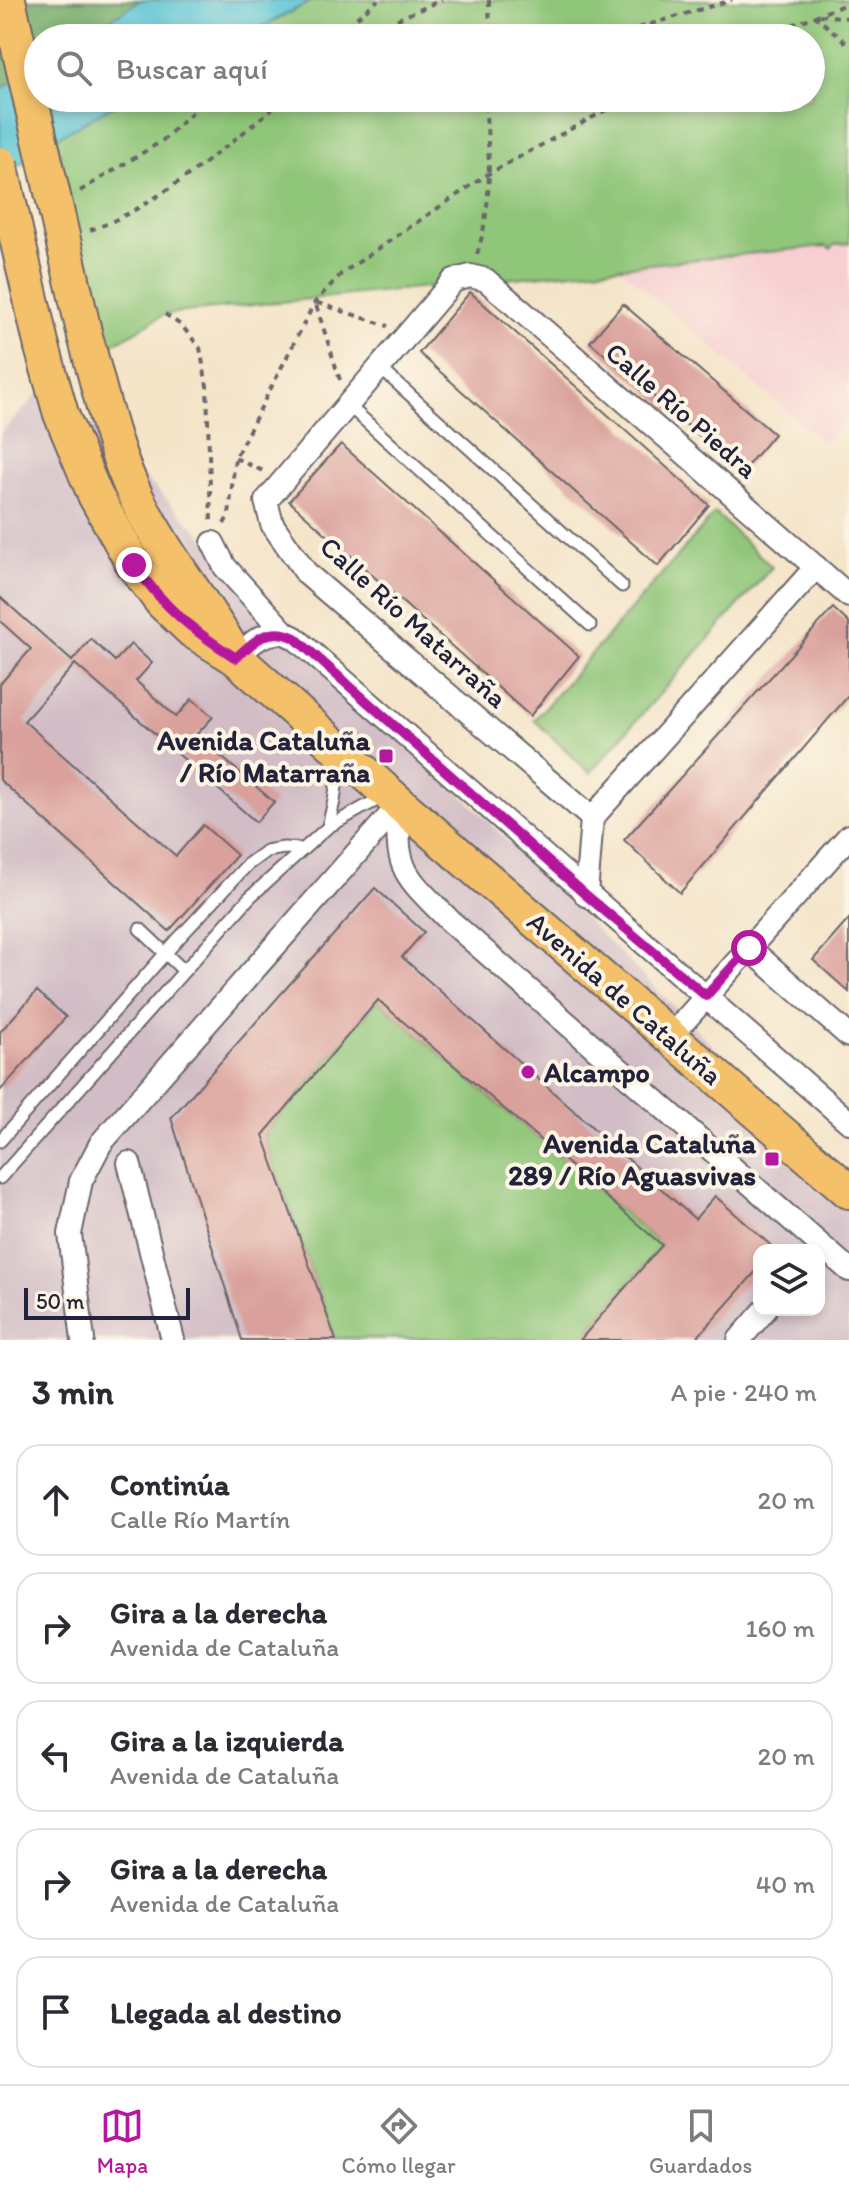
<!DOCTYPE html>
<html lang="es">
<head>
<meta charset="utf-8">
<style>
	:root { --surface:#fff; --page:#f7f7f7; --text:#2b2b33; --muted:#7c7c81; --line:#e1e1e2; --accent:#b5179e }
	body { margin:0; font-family:Itim,sans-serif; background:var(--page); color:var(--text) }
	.controls { position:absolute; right:24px; bottom:24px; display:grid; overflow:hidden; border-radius:16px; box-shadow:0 4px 12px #0003 }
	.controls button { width:72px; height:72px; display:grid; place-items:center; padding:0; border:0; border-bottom:2px solid var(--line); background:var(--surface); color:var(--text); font:40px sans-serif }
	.scale { position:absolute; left:24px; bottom:20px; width:166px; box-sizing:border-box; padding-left:8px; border:4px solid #22223b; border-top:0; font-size:22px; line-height:28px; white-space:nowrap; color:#22223b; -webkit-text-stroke:6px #fcf5e5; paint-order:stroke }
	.stop { position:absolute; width:24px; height:24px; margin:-18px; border:6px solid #b5179e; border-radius:50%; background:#fff }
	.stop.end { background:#b5179e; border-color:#fff; box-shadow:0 2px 8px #0008 }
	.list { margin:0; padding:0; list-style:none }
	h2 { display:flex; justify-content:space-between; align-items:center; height:104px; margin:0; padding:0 32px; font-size:34px }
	h2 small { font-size:26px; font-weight:400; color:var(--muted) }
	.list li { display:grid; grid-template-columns:52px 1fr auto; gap:24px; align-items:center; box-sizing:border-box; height:112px; margin:0 16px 16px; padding:0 16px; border:2px solid var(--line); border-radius:24px }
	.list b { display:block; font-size:30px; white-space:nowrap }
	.list p { margin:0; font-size:26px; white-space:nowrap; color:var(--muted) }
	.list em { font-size:26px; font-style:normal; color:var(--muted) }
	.icon { flex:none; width:44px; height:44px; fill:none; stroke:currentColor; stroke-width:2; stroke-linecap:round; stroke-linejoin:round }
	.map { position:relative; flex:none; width:849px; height:1340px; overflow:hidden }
	.search { position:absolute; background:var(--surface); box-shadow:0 4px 12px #0003; left:24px; right:24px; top:24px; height:88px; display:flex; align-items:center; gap:20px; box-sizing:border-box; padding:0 28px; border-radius:44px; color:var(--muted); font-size:30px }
	.sheet { height:744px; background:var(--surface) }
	nav { display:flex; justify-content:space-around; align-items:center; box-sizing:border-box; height:112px; border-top:2px solid var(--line); background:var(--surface); font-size:22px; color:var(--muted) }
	nav a { display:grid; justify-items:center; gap:4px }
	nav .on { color:var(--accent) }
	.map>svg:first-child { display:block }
</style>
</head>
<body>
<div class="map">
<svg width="849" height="1340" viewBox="0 0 849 1340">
	<rect width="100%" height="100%" fill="#fcf5e5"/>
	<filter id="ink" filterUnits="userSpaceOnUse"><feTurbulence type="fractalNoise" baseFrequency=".0125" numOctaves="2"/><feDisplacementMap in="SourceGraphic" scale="16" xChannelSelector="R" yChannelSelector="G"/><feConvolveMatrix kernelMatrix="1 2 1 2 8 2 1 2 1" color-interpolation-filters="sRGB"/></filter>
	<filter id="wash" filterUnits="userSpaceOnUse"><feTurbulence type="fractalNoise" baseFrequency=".006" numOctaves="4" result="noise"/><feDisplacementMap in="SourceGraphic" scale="32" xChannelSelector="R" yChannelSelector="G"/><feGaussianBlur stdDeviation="1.8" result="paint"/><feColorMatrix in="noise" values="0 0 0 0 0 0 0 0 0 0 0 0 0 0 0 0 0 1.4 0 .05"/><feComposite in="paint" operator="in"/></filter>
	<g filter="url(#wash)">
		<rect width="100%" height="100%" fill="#f4e4c8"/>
		<polygon fill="#f7cfd2" points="800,27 849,68 849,415 824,443 608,258 811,98 811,38"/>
		<path fill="#d2bdc6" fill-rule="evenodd" d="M49 382 849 1182V1340H0V434ZM759 1250H819V1310H759Z"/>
		<g fill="#90c679" stroke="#59745a" stroke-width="2">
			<polygon points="314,0 849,0 849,243 834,245 831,249 826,246 165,314 101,351 56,138 126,98 811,98 811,38 240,38"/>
			<polygon points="715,513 772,567 590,773 534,720"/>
			<polygon points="378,1000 662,1245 580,1340 335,1338 263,1135"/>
		</g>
		<polygon fill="#74ab69" stroke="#4b6652" stroke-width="2" points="0,0 141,0 81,38 38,38 38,66 0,90"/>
		<g fill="#5ac4d5" stroke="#3e7388" stroke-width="2">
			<polygon points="141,0 314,0 240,38 81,38"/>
			<polygon points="38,66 38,98 126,98 56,138 0,178 0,90"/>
		</g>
		<g id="blocks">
			<g fill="#daa09b">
				<polygon points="470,292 709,505 658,566 419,353"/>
				<polygon points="623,304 774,434 742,472 590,342"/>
				<polygon points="341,444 579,656 530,716 289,501"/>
				<polygon points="0,597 72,661 91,639 115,661 131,644 152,663 136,681 176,717 192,699 213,717 196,735 274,802 256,822 75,664 24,721 176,856 203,825 237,855 169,931 0,780 0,684 31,649 0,621"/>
				<polygon points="833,608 849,623 849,695 680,893 624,840"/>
				<polygon points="375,888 424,932 402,957 695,1219 715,1196 776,1250 759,1250 759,1268 695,1340 580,1340 662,1245 378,1000 263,1135 336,1340 242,1340 171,1118"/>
				<polygon points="849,919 849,992 813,960"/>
				<polygon points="37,991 66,1017 0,1091 0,1032"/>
			</g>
		</g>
	</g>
	<g filter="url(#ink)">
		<use href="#blocks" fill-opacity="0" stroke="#6c666c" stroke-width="2"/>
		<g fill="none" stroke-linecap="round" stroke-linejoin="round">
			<g stroke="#6c666c" stroke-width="15">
				<g id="lane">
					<polyline points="379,367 622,586"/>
					<polyline points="348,405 590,625"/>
					<polyline points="328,827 334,801 340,757"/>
					<polyline points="140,929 184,971"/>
					<polyline points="0,1141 179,938 247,865 266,851 284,848 301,849"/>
					<polyline points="0,1178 250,897 328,827 386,795"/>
				</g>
			</g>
			<g stroke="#6c666c" stroke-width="26">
				<g id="street">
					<polyline points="213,543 225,567 285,633 295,638 849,1122"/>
					<path d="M236 658C251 643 263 631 285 633"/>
					<path d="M400 804C394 871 404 874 449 920L849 1270"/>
					<polyline points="592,818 307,574 272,524 266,501 454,280 471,276 486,280 849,596"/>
					<polyline points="586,895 592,818 816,567"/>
					<polyline points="749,948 849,1036"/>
					<polyline points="670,1037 849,836"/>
					<polyline points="129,1163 173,1340"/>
					<polyline points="83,1340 70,1234 81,1181 101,1143 400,804"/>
					<polyline points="739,1340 765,1310"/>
				</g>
			</g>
			<g stroke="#6c666c" stroke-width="38">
				<g id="primary">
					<path d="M85 336C100 390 112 448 137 499 164 554 203 601 234 654"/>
					<polyline points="42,347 61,414 95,495 134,565 162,602 193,631 236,658 400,804 849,1191"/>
				</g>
			</g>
			<g stroke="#6c666c" stroke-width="4" stroke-dasharray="6 6" stroke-linecap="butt">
				<polyline points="489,0 490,38"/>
				<polyline points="814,15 849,45"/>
				<polyline points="820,15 849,18"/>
				<polyline points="327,38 343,29 378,0"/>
				<polyline points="366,38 400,18 442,0"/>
				<polyline points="604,38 732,0"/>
				<polyline points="758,38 849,3"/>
				<polyline points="80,191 162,141 202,103 211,98"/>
				<path d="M90 230C153 210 233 141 285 98"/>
				<path d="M477 254C493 205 490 149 484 98"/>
				<polyline points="165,314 182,326 200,348 207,386 211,521"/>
				<polyline points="340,380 315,302 388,326"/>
				<polyline points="235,458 265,472"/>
				<polyline points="224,524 229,515 235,458 315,302 341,274 488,174 628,98"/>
			</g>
			<use href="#lane" stroke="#fff" stroke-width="11"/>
			<use href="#street" stroke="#fff" stroke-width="22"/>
			<use href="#primary" stroke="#f4c16a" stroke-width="34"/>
			<g stroke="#6c666c" stroke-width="38" stroke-linecap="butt">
				<g id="primary-bridge">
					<polyline points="8,0 85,336"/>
					<polyline points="0,164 42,347"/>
				</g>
			</g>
			<use href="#primary-bridge" stroke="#f4c16a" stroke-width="34"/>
		</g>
	</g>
	<g fill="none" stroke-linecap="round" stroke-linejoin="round" filter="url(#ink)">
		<path stroke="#b5179e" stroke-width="10" d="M134 565C167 610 189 628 236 658 254 641 269 625 295 638L586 895 706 996 749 948"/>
	</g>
	<g fill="#b5179e" stroke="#fcf5e5" stroke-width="3">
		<rect x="378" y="748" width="16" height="16" rx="4"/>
		<circle cx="528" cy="1072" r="8"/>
		<rect x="764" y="1151" width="16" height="16" rx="4"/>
	</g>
	<g text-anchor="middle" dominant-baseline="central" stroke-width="8" stroke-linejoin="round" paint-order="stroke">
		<g font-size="28" fill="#22223b" stroke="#fcf5e5">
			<text transform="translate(682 410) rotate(41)">Calle Río Piedra</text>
			<text transform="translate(414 622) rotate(42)">Calle Río Matarraña</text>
			<text transform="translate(625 998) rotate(41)">Avenida de Cataluña</text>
		</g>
		<g font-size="28" font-weight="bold" fill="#22223b" stroke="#fcf5e5" text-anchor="end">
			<text x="370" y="740">Avenida Cataluña<tspan x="370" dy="32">/ Río Matarraña</tspan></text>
			<text x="544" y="1072" text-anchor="start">Alcampo</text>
			<text x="756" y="1143">Avenida Cataluña<tspan x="756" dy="32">289 / Río Aguasvivas</tspan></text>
		</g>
	</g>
</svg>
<div class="controls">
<button><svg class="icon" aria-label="layers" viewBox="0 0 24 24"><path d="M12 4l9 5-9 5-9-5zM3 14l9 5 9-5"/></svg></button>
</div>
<div class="scale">50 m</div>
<div class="stop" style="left:749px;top:948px"></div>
<div class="stop end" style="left:134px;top:565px"></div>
<div class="search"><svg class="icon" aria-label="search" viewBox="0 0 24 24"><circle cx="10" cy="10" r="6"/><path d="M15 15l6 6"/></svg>Buscar aquí</div>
</div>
<section class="sheet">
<h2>3 min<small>A pie · 240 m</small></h2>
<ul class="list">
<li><svg class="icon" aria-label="ahead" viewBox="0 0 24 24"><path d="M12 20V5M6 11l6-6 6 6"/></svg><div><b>Continúa</b><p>Calle Río Martín</p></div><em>20 m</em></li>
<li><svg class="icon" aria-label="right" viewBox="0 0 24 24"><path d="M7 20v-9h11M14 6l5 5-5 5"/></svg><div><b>Gira a la derecha</b><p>Avenida de Cataluña</p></div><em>160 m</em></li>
<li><svg class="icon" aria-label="left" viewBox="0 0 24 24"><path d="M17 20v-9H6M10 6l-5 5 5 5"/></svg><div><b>Gira a la izquierda</b><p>Avenida de Cataluña</p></div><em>20 m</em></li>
<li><svg class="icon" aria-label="right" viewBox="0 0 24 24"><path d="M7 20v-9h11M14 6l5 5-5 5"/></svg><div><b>Gira a la derecha</b><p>Avenida de Cataluña</p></div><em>40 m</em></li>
<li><svg class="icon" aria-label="arrive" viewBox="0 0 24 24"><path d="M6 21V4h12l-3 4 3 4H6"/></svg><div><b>Llegada al destino</b></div></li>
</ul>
</section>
<nav>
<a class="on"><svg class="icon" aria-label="map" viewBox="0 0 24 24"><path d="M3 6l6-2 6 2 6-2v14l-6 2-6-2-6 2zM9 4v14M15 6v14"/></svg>Mapa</a>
<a><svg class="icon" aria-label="directions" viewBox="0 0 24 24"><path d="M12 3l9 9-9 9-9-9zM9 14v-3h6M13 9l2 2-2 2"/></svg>Cómo llegar</a>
<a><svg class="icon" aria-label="saved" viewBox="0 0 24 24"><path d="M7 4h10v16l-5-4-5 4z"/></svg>Guardados</a>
</nav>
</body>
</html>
